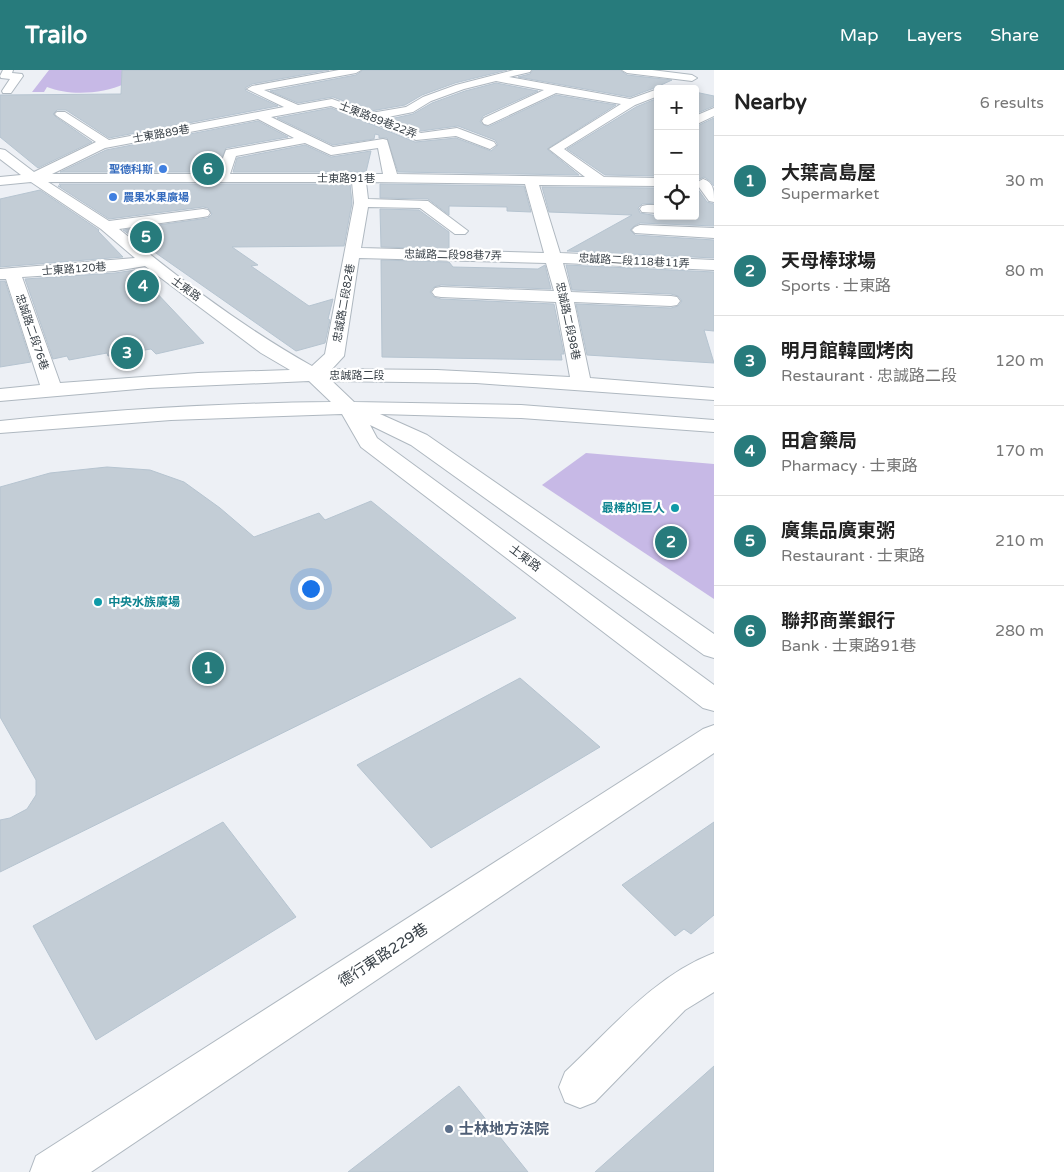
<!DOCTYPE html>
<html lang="en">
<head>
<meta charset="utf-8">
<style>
	:root { --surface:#fff; --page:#f6f6f6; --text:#222; --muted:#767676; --line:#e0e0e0; --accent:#277b7c }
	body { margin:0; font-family:"Varela Round","Noto Sans TC",sans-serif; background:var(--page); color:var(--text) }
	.controls { position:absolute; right:15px; top:15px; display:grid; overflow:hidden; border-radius:5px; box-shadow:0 2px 8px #0003 }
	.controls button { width:45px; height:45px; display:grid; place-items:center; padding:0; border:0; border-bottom:1px solid var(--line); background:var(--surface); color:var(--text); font:25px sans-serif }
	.you { position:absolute; left:310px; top:518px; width:18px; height:18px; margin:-12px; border:4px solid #fff; border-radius:50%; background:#1a73e8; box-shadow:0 0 0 8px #1a73e833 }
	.badge { display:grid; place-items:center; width:32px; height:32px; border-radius:50%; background:var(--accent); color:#fff; font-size:16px; font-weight:700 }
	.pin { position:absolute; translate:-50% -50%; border:2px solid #fff; box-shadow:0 1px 5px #0006 }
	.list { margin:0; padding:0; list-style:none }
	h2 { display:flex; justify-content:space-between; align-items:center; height:65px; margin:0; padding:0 20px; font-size:21px }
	h2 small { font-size:16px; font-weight:400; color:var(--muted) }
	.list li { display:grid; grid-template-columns:32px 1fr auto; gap:15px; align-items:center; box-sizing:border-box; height:90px; padding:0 20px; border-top:1px solid var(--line) }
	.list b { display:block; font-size:19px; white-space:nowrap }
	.list p { margin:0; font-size:16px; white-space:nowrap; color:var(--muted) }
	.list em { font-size:16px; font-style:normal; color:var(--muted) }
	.icon { flex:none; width:28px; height:28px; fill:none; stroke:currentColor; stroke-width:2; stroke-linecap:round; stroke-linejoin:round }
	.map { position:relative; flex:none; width:714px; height:1102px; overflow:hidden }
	header { display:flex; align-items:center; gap:30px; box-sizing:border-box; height:70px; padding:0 25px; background:var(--accent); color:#fff }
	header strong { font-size:24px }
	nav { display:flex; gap:28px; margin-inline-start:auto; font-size:18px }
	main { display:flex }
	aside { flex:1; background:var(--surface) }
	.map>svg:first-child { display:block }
</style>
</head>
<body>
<header>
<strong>Trailo</strong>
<nav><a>Map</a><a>Layers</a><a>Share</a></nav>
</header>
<main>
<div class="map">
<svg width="714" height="1102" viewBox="0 0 714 1102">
	<rect width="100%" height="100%" fill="#edf0f5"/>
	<g fill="#c7b9e6">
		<path d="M49 0H131L124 14C103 24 69 26 47 17L44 22H32Z"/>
		<polygon points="586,383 714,394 714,529 542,415"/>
	</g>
	<g fill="#c3cdd6" stroke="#b6c4d0">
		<polygon points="122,0 329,0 252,14 245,18 246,21 278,36 109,68 66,40 57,40 53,44 56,47 92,72 38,98 0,67 0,25 121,24"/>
		<polygon points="363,0 507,0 455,13 422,25 405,35 371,41 333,27 298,33 270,21 356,5"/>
		<polygon points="533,0 620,0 627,5 672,10 661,15 679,19 657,17 630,27 518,7 530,4"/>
		<polygon points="496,13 538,21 483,46 480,52 488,57 556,25 616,35 547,79 579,105 398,102 387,68 379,68 379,65 375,64 374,69 333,75 277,48 331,38 415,72 456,68 491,81 498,75 495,70 458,56 421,61 390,49 413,44 432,33 465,21"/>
		<polygon points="695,22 714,26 714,36 695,44"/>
		<polygon points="658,28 658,106 605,105 567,79 636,37"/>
		<polygon points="714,48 714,116 710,111 704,107 695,111 695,57"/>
		<polygon points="258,51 288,67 226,78 216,102 60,102 106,80"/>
		<polygon points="305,75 331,87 371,81 366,102 233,102 237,88"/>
		<polygon points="59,114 350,114 352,133 344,176 232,177 258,195 251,196 309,236 333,229 328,249 330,250 325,273 296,281 123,160 208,148 212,144 208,138 203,137 109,149 58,116 61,116"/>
		<polygon points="380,114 524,116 531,142 507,141 507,137 449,136 449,145 428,129 380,128"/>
		<polygon points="695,115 707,132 714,134 714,156 640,153 634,156 630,160 635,165 714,170 714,188 567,181 632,145 549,142 542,117 658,118 658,133 642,134 638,138 640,143 658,146 695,146"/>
		<polygon points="40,120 99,160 98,161 123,187 0,197 0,129"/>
		<polygon points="380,139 419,140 449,162 449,179 381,177"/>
		<polygon points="381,190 449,192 453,197 538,199 545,195 551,219 441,215 434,217 430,222 434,227 441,229 554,234 564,284 561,284 562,290 382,287"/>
		<polygon points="566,195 714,202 714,261 704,260 714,293 587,285 576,234 671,238 678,236 682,231 678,226 671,224 572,220"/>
		<polygon points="135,200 204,273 156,284 151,279 108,286 107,283 69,290 67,286 53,289 25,209 115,203"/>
		<polygon points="0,211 5,211 31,292 0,297"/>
		<polygon points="107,397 150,400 184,412 220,438 254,467 319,443 325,450 371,431 516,548 0,802 0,750 10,748 27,739 36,725 36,710 0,647 0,417 50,403"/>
		<polygon points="520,608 600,677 431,778 357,695"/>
		<polygon points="223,752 296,847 96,970 33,856"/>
		<polygon points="714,752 714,845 691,864 684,859 675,866 622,815"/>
		<polygon points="714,996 714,1102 595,1102"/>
		<polygon points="459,1016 528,1102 348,1102"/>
	</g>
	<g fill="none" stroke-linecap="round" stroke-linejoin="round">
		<g stroke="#afb8c0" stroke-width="2">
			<g id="minor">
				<polygon points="3,0 13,0 12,3 22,4 23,6 11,23 3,23 2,21 10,9 1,8 0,6"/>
				<path d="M339 0H361L356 3 264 20 298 35 332 29 371 43 406 37 423 27 456 15 514 0H531L530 2 509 7 630 29 658 19V26L635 35 564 79 604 107 658 108V116L539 115 560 183 714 190V200L563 193 571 222 671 226 677 227 680 231 677 235 671 236 574 232 590 308 714 318V330L476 313 332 311 354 332 521 335 714 350V362L521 348 380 344 427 365 714 564V588L704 585 411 375 370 355 377 368 714 615V641L703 638 361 377 342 344 171 350 0 363V351C110 340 220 333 331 332L309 311 149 318 0 331V319L40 315 6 209H0V199L135 188 101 159 31 112 0 115V107L21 105 0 89V79L5 80 34 102 96 72 57 46 55 44 57 42H65L109 70 284 37 247 19 252 16ZM496 11 544 20 484 48 482 51 484 54 488 55 556 23 621 34 549 79 585 107 397 104 387 70 383 69 333 77 271 47 331 36 416 70 456 66 490 79 496 75 494 72 457 58 421 63 383 48 413 42 431 31 464 19ZM258 49 294 68 226 80 217 104H52L105 78ZM305 73 331 85 378 78 383 104H230L236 86ZM48 112H352L354 133 325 284 312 296C244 258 179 209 119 159L203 147 208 146 210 143 208 140 203 139 109 151ZM366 112 525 114 544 183 361 178 368 137 420 138 455 164H465L468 161 428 131 368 129ZM359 188 546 193 554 221 441 217 435 218 432 222 435 226 441 227 556 232 570 307 437 300 332 299 344 286ZM145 196 261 283 290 300 198 303 60 313 22 207 115 201Z"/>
				<polygon points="622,0 652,0 692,5 697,8 692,11 627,3"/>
				<polygon points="714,38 714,46 695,55 695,46"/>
				<path d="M703 109C714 112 714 122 714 132L709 131 696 113Z"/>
				<polygon points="647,135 658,135 658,143 642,142 640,139 642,136"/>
				<polygon points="640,155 714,158 714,168 635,163 632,160 635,157"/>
				<polygon points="714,655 714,683 91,1102 30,1102 36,1086 703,659"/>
				<path d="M714 883V922L685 940 595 1032 580 1038 565 1032 559 1017 565 1002C611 959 654 906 714 883Z"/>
			</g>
		</g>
		<use href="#minor" fill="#fff" fill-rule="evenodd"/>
	</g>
	<g fill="#3f7fe0" stroke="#fff" stroke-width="2">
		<circle cx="163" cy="99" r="5"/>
		<circle cx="113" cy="127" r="5"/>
	</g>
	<g fill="#0f9aa8" stroke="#fff" stroke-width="2">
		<circle cx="675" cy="438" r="5"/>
		<circle cx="98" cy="532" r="5"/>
	</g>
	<circle fill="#5c6f8a" stroke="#fff" stroke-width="2" cx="449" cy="1059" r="5"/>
	<g text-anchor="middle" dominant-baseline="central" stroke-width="4.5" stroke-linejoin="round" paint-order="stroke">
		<g font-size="11" fill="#3a4249" stroke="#fff">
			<text transform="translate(378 50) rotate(21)">士東路89巷22弄</text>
			<text transform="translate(161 64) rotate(-10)">士東路89巷</text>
			<text x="346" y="108">士東路91巷</text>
			<text transform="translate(453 185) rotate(1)">忠誠路二段98巷7弄</text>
			<text transform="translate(634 191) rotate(3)">忠誠路二段118巷11弄</text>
			<text transform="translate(74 199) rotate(-4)">士東路120巷</text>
			<text transform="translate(186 219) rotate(36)">士東路</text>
			<text transform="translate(344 233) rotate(-80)">忠誠路二段82巷</text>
			<text transform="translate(568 251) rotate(78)">忠誠路二段98巷</text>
			<text transform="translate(32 262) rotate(71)">忠誠路二段76巷</text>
			<text x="357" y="305">忠誠路二段</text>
		</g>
		<g font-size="11" font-weight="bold" fill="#366cbe" stroke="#fff" text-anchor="end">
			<text x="153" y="99">聖德科斯</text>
			<text x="123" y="127" text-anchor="start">農果水果廣場</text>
		</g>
		<g font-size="12" font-weight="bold" fill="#0d838f" stroke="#fff" text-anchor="end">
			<text x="665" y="438">最棒的!巨人</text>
			<text x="108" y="532" text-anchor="start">中央水族廣場</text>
		</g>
		<g font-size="12" fill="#3a4249" stroke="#fff">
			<text transform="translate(525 488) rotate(37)">士東路</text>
		</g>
		<g font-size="15" fill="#3a4249" stroke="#fff">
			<text transform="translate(383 885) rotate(-33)">德行東路229巷</text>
		</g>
		<g font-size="15" font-weight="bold" fill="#4e5e75" stroke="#fff" text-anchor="start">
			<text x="459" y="1059">士林地方法院</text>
		</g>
	</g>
</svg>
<div class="controls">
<button>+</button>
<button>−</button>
<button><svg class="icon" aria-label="locate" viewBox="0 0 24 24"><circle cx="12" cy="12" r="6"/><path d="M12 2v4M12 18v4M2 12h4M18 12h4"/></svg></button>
</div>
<div class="you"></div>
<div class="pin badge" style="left:208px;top:598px">1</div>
<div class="pin badge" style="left:671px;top:472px">2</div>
<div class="pin badge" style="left:127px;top:283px">3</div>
<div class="pin badge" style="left:143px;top:216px">4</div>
<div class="pin badge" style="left:146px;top:167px">5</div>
<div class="pin badge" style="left:208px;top:99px">6</div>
</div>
<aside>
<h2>Nearby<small>6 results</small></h2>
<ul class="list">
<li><span class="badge">1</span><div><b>大葉高島屋</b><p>Supermarket</p></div><em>30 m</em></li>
<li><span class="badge">2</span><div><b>天母棒球場</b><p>Sports · 士東路</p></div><em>80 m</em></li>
<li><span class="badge">3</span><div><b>明月館韓國烤肉</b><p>Restaurant · 忠誠路二段</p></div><em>120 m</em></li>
<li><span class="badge">4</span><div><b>田倉藥局</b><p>Pharmacy · 士東路</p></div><em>170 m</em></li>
<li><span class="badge">5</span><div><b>廣集品廣東粥</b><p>Restaurant · 士東路</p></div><em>210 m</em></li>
<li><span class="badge">6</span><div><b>聯邦商業銀行</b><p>Bank · 士東路91巷</p></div><em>280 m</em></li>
</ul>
</aside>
</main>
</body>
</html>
